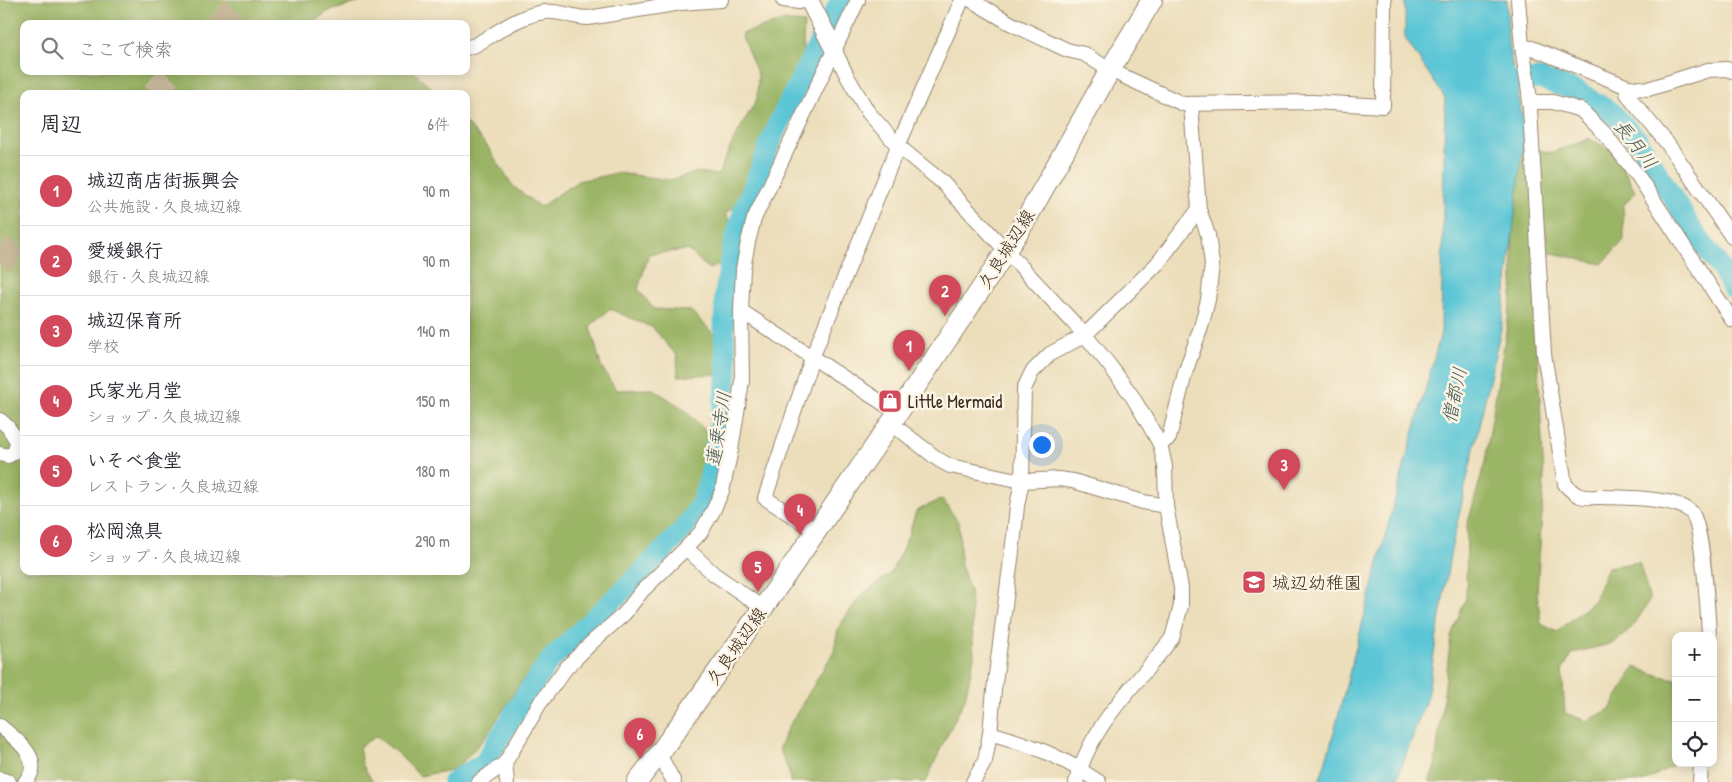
<!DOCTYPE html>
<html lang="ja">
<head>
<meta charset="utf-8">
<style>
	:root { --surface:#fff; --page:#f7f7f7; --text:#2b2b33; --muted:#7c7c81; --line:#e1e1e2; --accent:#d1495b }
	body { margin:0; font-family:"Patrick Hand","Klee One",sans-serif; background:var(--page); color:var(--text) }
	.controls { position:absolute; right:15px; bottom:15px; display:grid; overflow:hidden; border-radius:10px; box-shadow:0 2px 12px #0003 }
	.controls button { width:45px; height:45px; display:grid; place-items:center; padding:0; border:0; border-bottom:1px solid var(--line); background:var(--surface); color:var(--text); font:25px sans-serif }
	.you { position:absolute; left:1041px; top:444px; width:18px; height:18px; margin:-12px; border:4px solid #fff; border-radius:50%; background:#1a73e8; box-shadow:0 0 0 8px #1a73e833 }
	.badge { display:grid; place-items:center; width:32px; height:32px; border-radius:50%; background:var(--accent); color:#fff; font-size:16px; font-weight:700 }
	.pin { position:absolute; translate:-50% -41px; filter:drop-shadow(0 1px 2px #0008) }
	.pin::after { content:''; position:absolute; top:26px; width:18px; height:15px; background:inherit; clip-path:polygon(0 0,100% 0,50% 100%) }
	.list { margin:0; padding:0; list-style:none }
	h2 { display:flex; justify-content:space-between; align-items:center; height:65px; margin:0; padding:0 20px; font-size:21px }
	h2 small { font-size:16px; font-weight:400; color:var(--muted) }
	.list li { display:grid; grid-template-columns:32px 1fr auto; gap:15px; align-items:center; box-sizing:border-box; height:70px; padding:0 20px; border-top:1px solid var(--line) }
	.list b { display:block; font-size:19px; white-space:nowrap }
	.list p { margin:0; font-size:16px; white-space:nowrap; color:var(--muted) }
	.list em { font-size:16px; font-style:normal; color:var(--muted) }
	.icon { flex:none; width:28px; height:28px; fill:none; stroke:currentColor; stroke-width:2; stroke-linecap:round; stroke-linejoin:round }
	.map { position:relative; flex:none; width:1732px; height:782px; overflow:hidden }
	.search { position:absolute; background:var(--surface); box-shadow:0 2px 12px #0003; left:20px; top:20px; width:450px; height:55px; display:flex; align-items:center; gap:12px; box-sizing:border-box; padding:0 18px; border-radius:10px; color:var(--muted); font-size:19px }
	.panel { position:absolute; background:var(--surface); box-shadow:0 2px 12px #0003; left:20px; top:90px; width:450px; height:485px; border-radius:10px }
	.map>svg:first-child { display:block }
</style>
</head>
<body>
<div class="map">
<svg width="1732" height="782" viewBox="0 0 1732 782">
	<rect width="100%" height="100%" fill="#fcf5e5"/>
	<filter id="ink" filterUnits="userSpaceOnUse"><feTurbulence type="fractalNoise" baseFrequency=".02" numOctaves="2"/><feDisplacementMap in="SourceGraphic" scale="10" xChannelSelector="R" yChannelSelector="G"/><feConvolveMatrix kernelMatrix="1 2 1 2 8 2 1 2 1" color-interpolation-filters="sRGB"/></filter>
	<filter id="wash" filterUnits="userSpaceOnUse"><feTurbulence type="fractalNoise" baseFrequency=".0096" numOctaves="4" result="noise"/><feDisplacementMap in="SourceGraphic" scale="20" xChannelSelector="R" yChannelSelector="G"/><feGaussianBlur stdDeviation="1.12" result="paint"/><feColorMatrix in="noise" values="0 0 0 0 0 0 0 0 0 0 0 0 0 0 0 0 0 1.4 0 .05"/><feComposite in="paint" operator="in"/></filter>
	<g filter="url(#wash)">
		<rect width="100%" height="100%" fill="#ecdebb"/>
		<g fill="#9bb566" stroke="#6b7042">
			<polygon points="0,0 367,0 327,12 310,24 24,24 24,71 413,71 438,94 24,94 24,571 466,571 466,123 487,146 513,186 540,207 578,181 618,173 670,180 698,172 718,175 733,141 757,99 758,75 741,34 782,21 804,23 802,65 787,106 743,203 725,213 733,225 725,263 709,269 688,250 649,254 638,289 654,309 691,311 720,340 719,374 678,376 677,356 653,328 610,309 590,326 601,366 616,390 653,389 684,409 710,435 694,506 657,553 621,592 545,653 520,684 485,738 456,769 420,776 397,753 376,736 359,747 362,764 373,782 0,782"/>
			<polygon points="1590,139 1616,153 1635,192 1623,206 1624,240 1602,264 1552,253 1533,263 1544,480 1537,592 1541,624 1557,632 1594,600 1608,567 1639,562 1650,600 1633,626 1614,643 1573,653 1562,670 1565,713 1587,721 1610,709 1635,667 1660,676 1676,679 1676,761 1672,766 1643,782 1429,782 1435,766 1451,636 1466,598 1467,526 1485,462 1513,289 1512,189 1518,158 1525,144 1549,153"/>
			<polygon points="942,499 959,523 961,565 970,591 974,657 965,699 945,739 926,782 790,782 789,772 779,748 786,731 834,651 838,628 861,595 891,573 909,534 916,511"/>
		</g>
		<polygon fill="#5cc6d6" stroke="#4c787a" points="1405,0 1507,0 1508,44 1525,130 1502,324 1451,550 1427,697 1396,782 1319,782 1330,747 1392,510 1441,333 1445,98 1405,38"/>
		<g fill="none" stroke-linecap="round" stroke-linejoin="round">
			<g stroke="#5cc6d6" stroke-width="21">
				<polyline points="1487,78 1516,81 1540,79 1577,91 1612,113 1637,139 1690,226 1725,274 1732,288"/>
				<polyline points="453,782 484,763 525,696 551,659 636,578 681,532 701,504 710,476 723,405 727,372 724,330 725,294 732,250 744,210 777,126 841,0"/>
			</g>
		</g>
	</g>
	<g filter="url(#ink)">
		<g fill="none" stroke-linecap="round" stroke-linejoin="round">
			<g stroke="#c9ba9c" stroke-width="24" stroke-dasharray="24 12" stroke-linecap="butt">
				<polyline points="217,24 239,0"/>
				<polyline points="153,94 174,71"/>
				<polyline points="0,262 24,236"/>
			</g>
			<g stroke="#94846c" stroke-width="16">
				<g id="minor">
					<polyline points="783,0 799,2 805,0"/>
					<polyline points="971,0 1010,23 1067,50 1084,54 1110,70 1183,104 1313,102 1383,106 1384,0"/>
					<path d="M1518 0 1522 47 1529 92 1544 354 1565 484C1569 489 1573 493 1580 496 1586 498 1595 497 1602 497 1623 498 1676 497 1691 512 1703 524 1708 615 1709 636"/>
					<polyline points="1522,47 1532,48 1628,87 1648,89 1708,70 1727,69 1732,71"/>
					<path d="M466 48 475 45C497 33 519 15 545 12 559 10 573 18 588 18L681 3 721 0"/>
					<path d="M834 49 847 76 868 112 898 146 942 182 1085 335 1110 366 1132 396 1148 423 1160 444 1165 466 1166 506 1181 588V606L1172 638C1136 686 1092 722 1076 782"/>
					<polyline points="1628,87 1627,93 1633,102 1667,143 1732,237"/>
					<polyline points="1529,102 1553,102 1581,110 1605,134 1638,176 1732,320"/>
					<polyline points="741,311 898,413"/>
					<polyline points="0,420 8,427 17,441 15,452 8,456 0,454"/>
					<polyline points="891,423 939,460 950,466 1022,481 1059,479 1073,481 1143,502 1166,506"/>
					<polyline points="1160,444 1169,438 1185,373 1201,327 1208,300 1212,264 1208,235 1199,209 1191,105"/>
					<polyline points="816,531 765,498 812,358 898,146 962,0"/>
					<polyline points="686,548 714,574 763,608"/>
					<path d="M0 726C16 739 46 760 25 782"/>
					<path d="M990 733C1034 746 1061 756 1099 782"/>
					<polyline points="659,754 674,782"/>
					<polyline points="505,763 507,782"/>
					<polyline points="0,779 9,782"/>
					<polyline points="479,782 505,763 540,703 566,668 591,643 624,614 642,591 686,548 701,532 713,511 722,491 731,450 742,381 741,311 743,269 748,242 754,219 858,0"/>
					<polyline points="973,782 985,761 990,733 994,690 1014,536 1017,506 1022,481 1024,389 1032,372 1050,354 1085,335 1157,264 1199,209"/>
					<polyline points="1700,782 1701,763"/>
				</g>
			</g>
			<g stroke="#94846c" stroke-width="20">
				<polyline id="tertiary" points="809,0 834,49"/>
			</g>
			<g stroke="#94846c" stroke-width="22">
				<polyline id="secondary" points="637,782 659,754 763,608 898,413 989,277 1024,223 1110,70 1152,0"/>
			</g>
			<use href="#minor" stroke="#fff" stroke-width="14"/>
			<use href="#tertiary" stroke="#fff" stroke-width="18"/>
			<use href="#secondary" stroke="#fff" stroke-width="20"/>
		</g>
	</g>
	<defs>
		<g id="shop-square" transform="scale(1.25)"><rect x="-9" y="-9" width="18" height="18" rx="4" fill="#d1495b" stroke="#fcf5e5"/><path d="M-5-2.5h2.3a2.7 3.5 0 0 1 5.4 0H5L5.5 6h-11ZM-1.5-2.5h3a1.5 2.3 0 0 0-3 0Z" fill="#fff"/></g>
		<g id="school-square" transform="scale(1.25)"><rect x="-9" y="-9" width="18" height="18" rx="4" fill="#d1495b" stroke="#fcf5e5"/><path d="M0-5L7-2L0 1L-7-2ZM-4 1L0 2.5L4 1V4Q0 6-4 4Z" fill="#fff"/></g>
	</defs>
	<g fill-rule="evenodd">
		<use href="#shop-square" x="890" y="401"/>
		<use href="#school-square" x="1254" y="582"/>
	</g>
	<g text-anchor="middle" dominant-baseline="central" stroke-width="5" stroke-linejoin="round" paint-order="stroke">
		<g font-size="18" fill="#3b2a1e" stroke="#fcf5e5">
			<text transform="translate(1006 249) rotate(-58)">久良城辺線</text>
			<text transform="translate(736 646) rotate(-55)">久良城辺線</text>
		</g>
		<g font-size="18" fill="#3b2a1e" stroke="#fcf5e5" text-anchor="start">
			<text x="908" y="401">Little Mermaid</text>
			<text x="1272" y="582">城辺幼稚園</text>
		</g>
		<g font-size="19" font-style="italic" fill="#455955" stroke="#fcf5e5">
			<text transform="translate(1636 144) rotate(52)">長月川</text>
			<text transform="translate(1454 395) rotate(-78)">僧都川</text>
			<text transform="translate(718 429) rotate(-81)">蓮乗寺川</text>
		</g>
	</g>
</svg>
<div class="controls">
<button>+</button>
<button>−</button>
<button><svg class="icon" aria-label="locate" viewBox="0 0 24 24"><circle cx="12" cy="12" r="6"/><path d="M12 2v4M12 18v4M2 12h4M18 12h4"/></svg></button>
</div>
<div class="you"></div>
<div class="pin badge" style="left:909px;top:371px">1</div>
<div class="pin badge" style="left:945px;top:316px">2</div>
<div class="pin badge" style="left:1284px;top:490px">3</div>
<div class="pin badge" style="left:800px;top:535px">4</div>
<div class="pin badge" style="left:758px;top:592px">5</div>
<div class="pin badge" style="left:640px;top:759px">6</div>
<div class="search"><svg class="icon" aria-label="search" viewBox="0 0 24 24"><circle cx="10" cy="10" r="6"/><path d="M15 15l6 6"/></svg>ここで検索</div>
<section class="panel">
<h2>周辺<small>6件</small></h2>
<ul class="list">
<li><span class="badge">1</span><div><b>城辺商店街振興会</b><p>公共施設 · 久良城辺線</p></div><em>90 m</em></li>
<li><span class="badge">2</span><div><b>愛媛銀行</b><p>銀行 · 久良城辺線</p></div><em>90 m</em></li>
<li><span class="badge">3</span><div><b>城辺保育所</b><p>学校</p></div><em>140 m</em></li>
<li><span class="badge">4</span><div><b>氏家光月堂</b><p>ショップ · 久良城辺線</p></div><em>150 m</em></li>
<li><span class="badge">5</span><div><b>いそべ食堂</b><p>レストラン · 久良城辺線</p></div><em>180 m</em></li>
<li><span class="badge">6</span><div><b>松岡漁具</b><p>ショップ · 久良城辺線</p></div><em>290 m</em></li>
</ul>
</section>
</div>
</body>
</html>
